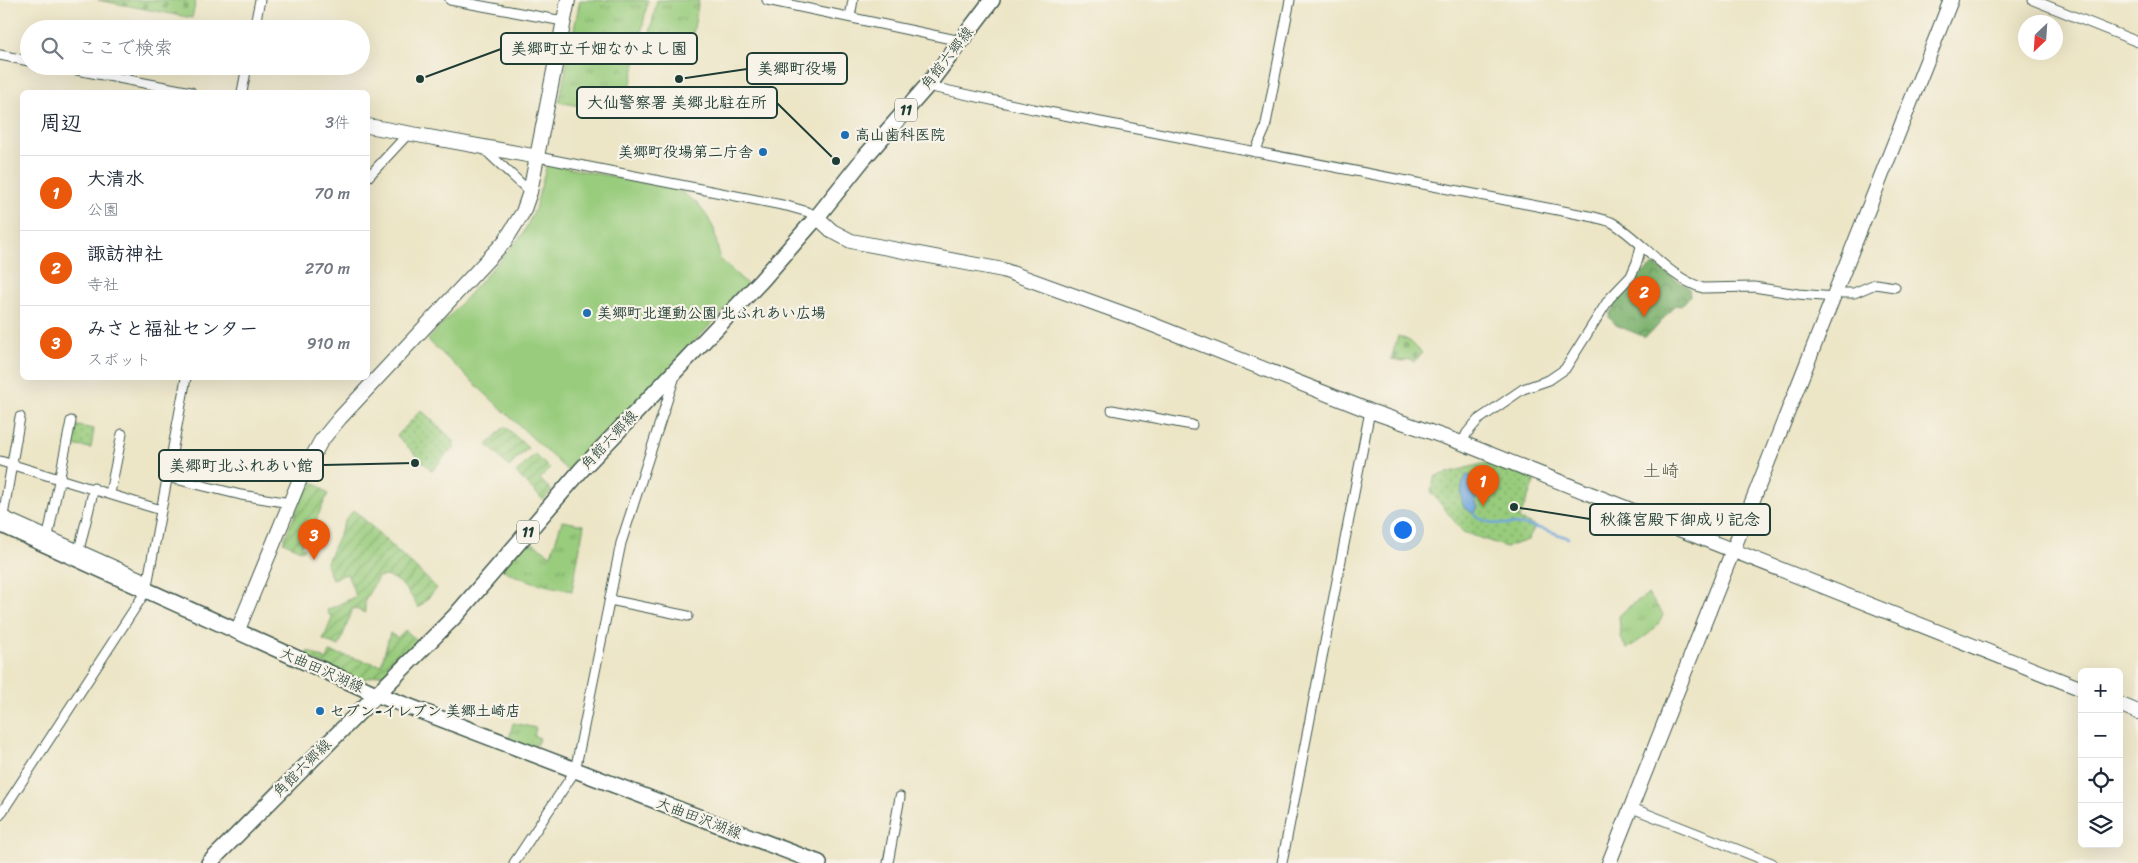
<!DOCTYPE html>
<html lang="ja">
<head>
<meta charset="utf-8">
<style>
	:root { --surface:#fff; --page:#f6f6f7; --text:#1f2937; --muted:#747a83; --line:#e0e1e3; --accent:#ea580c }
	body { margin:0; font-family:Sriracha,"Klee One",sans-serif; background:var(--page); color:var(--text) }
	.controls { position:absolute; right:15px; bottom:15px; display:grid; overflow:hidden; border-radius:8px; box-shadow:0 5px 20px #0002 }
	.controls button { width:45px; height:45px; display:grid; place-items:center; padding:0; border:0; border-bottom:1px solid var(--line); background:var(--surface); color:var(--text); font:25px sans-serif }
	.compass { position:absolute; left:2018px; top:15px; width:45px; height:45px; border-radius:50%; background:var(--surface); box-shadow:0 5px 20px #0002; rotate:205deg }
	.you { position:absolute; left:1402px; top:529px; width:18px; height:18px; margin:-12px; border:4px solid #fff; border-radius:50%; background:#1a73e8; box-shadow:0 0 0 8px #1a73e833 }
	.badge { display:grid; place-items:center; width:32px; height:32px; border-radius:50%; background:var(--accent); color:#fff; font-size:16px; font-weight:700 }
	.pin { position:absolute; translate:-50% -41px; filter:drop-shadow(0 1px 2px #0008) }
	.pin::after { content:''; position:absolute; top:26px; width:18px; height:15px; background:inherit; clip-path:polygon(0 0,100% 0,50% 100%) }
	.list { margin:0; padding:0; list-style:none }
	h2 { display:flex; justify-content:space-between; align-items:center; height:65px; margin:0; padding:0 20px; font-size:21px }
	h2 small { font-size:16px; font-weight:400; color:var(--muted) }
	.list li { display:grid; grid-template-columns:32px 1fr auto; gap:15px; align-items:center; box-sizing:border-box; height:75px; padding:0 20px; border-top:1px solid var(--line) }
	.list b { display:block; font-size:19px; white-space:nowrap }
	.list p { margin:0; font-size:16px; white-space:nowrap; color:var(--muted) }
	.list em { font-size:16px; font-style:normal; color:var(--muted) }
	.icon { flex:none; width:28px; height:28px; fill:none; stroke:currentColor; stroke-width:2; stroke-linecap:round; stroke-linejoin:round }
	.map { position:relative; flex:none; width:2138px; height:863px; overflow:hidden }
	.search { position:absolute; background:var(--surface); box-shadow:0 5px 20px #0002; left:20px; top:20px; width:350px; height:55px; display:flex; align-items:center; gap:12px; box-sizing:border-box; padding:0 18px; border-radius:28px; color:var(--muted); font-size:19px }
	.panel { position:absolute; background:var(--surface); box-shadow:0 5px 20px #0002; left:20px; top:90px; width:350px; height:290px; border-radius:8px }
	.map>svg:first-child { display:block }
</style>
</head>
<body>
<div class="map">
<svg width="2138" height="863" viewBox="0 0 2138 863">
	<defs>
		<pattern id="grass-tufts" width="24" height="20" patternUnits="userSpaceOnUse" patternTransform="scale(1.25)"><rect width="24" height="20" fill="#99cc7d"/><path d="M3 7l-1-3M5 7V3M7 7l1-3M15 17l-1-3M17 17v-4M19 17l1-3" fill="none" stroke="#7ca767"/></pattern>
		<pattern id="forest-crowns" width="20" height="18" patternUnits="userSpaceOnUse" patternTransform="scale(1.25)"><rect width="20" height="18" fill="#7ab06c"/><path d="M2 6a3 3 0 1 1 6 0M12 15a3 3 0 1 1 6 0" fill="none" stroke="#63905a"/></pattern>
		<pattern id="cemetery-stones" width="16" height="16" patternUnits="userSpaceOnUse" patternTransform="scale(1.25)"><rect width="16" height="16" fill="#99cc7d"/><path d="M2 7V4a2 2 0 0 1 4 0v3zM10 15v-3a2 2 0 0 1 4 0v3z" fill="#7ca767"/></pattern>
		<pattern id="park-dots" width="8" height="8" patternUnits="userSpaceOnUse" patternTransform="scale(1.25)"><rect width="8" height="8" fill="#99cc7d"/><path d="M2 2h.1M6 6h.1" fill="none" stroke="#7ca767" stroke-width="1.8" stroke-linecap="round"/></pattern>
		<pattern id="garden-furrows" width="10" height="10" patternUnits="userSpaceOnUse" patternTransform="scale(1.25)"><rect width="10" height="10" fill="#99cc7d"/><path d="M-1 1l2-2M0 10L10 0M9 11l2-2" fill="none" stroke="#7ca767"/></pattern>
	</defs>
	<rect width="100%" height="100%" fill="#f7f3e8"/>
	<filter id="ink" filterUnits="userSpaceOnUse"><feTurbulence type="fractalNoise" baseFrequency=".02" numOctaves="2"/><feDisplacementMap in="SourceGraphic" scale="10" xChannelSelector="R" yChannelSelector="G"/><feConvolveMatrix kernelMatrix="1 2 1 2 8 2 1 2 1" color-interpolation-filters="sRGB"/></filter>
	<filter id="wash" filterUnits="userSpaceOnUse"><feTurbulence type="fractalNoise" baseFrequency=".0096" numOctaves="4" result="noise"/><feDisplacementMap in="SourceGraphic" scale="20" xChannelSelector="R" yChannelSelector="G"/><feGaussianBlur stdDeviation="1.12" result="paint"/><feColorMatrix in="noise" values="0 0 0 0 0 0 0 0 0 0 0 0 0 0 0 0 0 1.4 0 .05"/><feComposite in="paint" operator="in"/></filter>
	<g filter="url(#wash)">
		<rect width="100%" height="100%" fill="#ece5c6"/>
		<g fill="url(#grass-tufts)" stroke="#5c8458">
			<polygon points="580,0 648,0 630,89 640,105 638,118 559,102"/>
			<polygon points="657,0 699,0 691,45 688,48 651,41 649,38"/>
			<path d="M562 521 584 525 572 591C548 586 522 581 502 569L526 539 551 555Z"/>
			<path d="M1648 594 1663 614C1659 630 1639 640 1627 649L1621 638 1619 616 1627 608Z"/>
			<polygon points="513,723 536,728 534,736 540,738 534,749 509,739"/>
		</g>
		<path fill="url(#forest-crowns)" stroke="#4c7650" d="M1654 265 1689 288 1690 296 1681 306 1675 305 1654 330 1645 337 1616 325 1609 317C1613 300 1639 274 1654 265Z"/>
		<g fill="url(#cemetery-stones)" stroke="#5c8458">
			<polygon points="98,0 196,0 192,18"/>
			<polygon points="1398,336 1410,341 1422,353 1414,362 1409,359 1403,361 1391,359"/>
		</g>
		<g fill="url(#park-dots)" stroke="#5c8458">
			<polygon points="421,410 455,442 453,445 455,447 451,452 449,451 432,471 397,436"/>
			<polygon points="73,425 94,429 91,448 70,445"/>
			<polygon points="1493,461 1535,480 1519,519 1535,526 1528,540 1506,547 1463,532 1431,492 1435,476"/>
		</g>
		<g fill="url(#garden-furrows)" stroke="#5c8458">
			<polygon points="505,426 528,448 509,467 487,445"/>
			<polygon points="535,454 550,469 540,479 552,491 543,500 516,473"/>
			<polygon points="310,481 317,484 328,494 314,524 311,523 301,546 305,548 303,551 283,542"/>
			<path d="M354 510 437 588 419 608C410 594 397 572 378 577L365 600V613L353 608 339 646 323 640 333 616 329 615 327 610 356 596 347 574 332 579 326 564 346 519Z"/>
			<polygon points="405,630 419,642 390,672 359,680 305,656 308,651 327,660 330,652 381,665 390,633 397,638"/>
		</g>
		<polygon fill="#99cc7d" stroke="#5c8458" points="547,164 677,189 697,203 707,216 714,229 720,259 748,285 570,473 428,340 523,234 535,209"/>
		<path fill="#6fa6dd" stroke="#477288" d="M1466 475 1477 477 1478 482C1475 490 1473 498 1478 507L1474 514 1464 508C1460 496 1460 488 1466 475Z"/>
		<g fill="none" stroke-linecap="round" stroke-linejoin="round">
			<path stroke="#6fa6dd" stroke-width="2.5" d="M1474 514C1492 528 1503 522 1523 525 1539 527 1553 532 1568 538"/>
		</g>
	</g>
	<g filter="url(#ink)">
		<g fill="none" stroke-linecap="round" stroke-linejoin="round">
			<g stroke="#3e564a" stroke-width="11">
				<g id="street">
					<polyline points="450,0 563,21"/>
					<polyline points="767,0 961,41"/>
					<polyline points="2033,0 2138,42"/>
					<polyline points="850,17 853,0"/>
					<polyline points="254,29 260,0"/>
					<polyline points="0,55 29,61"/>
					<polyline points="56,66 191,92"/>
					<path d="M927 86 1033 109 1594 217C1600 219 1608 220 1613 223 1644 242 1667 277 1703 288L1754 287 1798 294 1834 297"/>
					<polyline points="242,92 247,66"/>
					<polyline points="483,148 530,192"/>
					<polyline points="1255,152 1265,129 1290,0"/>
					<polyline points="538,157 787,206 808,212 817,217"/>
					<polyline points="368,177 408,134"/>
					<polyline points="1835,293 1854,293 1875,284 1895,287"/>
					<polyline points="1112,410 1192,425"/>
					<polyline points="1462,443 1467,433 1478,420 1523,389 1549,380 1565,369 1609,299 1631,276 1637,262 1641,246"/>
					<polyline points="0,461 161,510"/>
					<polyline points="167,477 241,495 290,503"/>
					<polyline points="110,493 122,434"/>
					<polyline points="0,514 148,580"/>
					<polyline points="3,516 20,417"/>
					<polyline points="48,536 71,421"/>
					<polyline points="79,550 94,488"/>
					<polyline points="610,600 688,616"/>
					<polyline points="1632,808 1772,863"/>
					<polyline points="0,815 146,591 186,378"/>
					<polyline points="514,863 575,771 621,543 676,373"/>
					<polyline points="888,863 900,797"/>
					<polyline points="1282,863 1370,411"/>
				</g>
			</g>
			<g stroke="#3e564a" stroke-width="16">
				<g id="secondary">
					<polyline points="368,126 538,157"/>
					<polyline points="817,217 832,231 851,241 1003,270 1133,317 1370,411 1462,443 2082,689"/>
					<polyline points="237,632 300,479 321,441 340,418 505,241 523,212 530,192 568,0"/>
					<polyline points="2119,704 2138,712"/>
					<polyline points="1609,863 1951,0"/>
				</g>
			</g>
			<g stroke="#3e564a" stroke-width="18">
				<g id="primary">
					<polyline points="0,524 376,694 819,863"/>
					<polyline points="209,863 456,615 582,469 761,281 817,217 864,158 927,86 992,0"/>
				</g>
			</g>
			<use href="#street" stroke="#fff" stroke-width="9"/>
			<use href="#secondary" stroke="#fff" stroke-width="14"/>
			<use href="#primary" stroke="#fff" stroke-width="15"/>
		</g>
	</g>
	<g fill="#1f6fb2" stroke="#f7f3e8" stroke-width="2">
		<circle cx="845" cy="135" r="5"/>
		<circle cx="763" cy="152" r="5"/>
		<circle cx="587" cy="313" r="5"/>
		<circle cx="320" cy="711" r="5"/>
	</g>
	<g text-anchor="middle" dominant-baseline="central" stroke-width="4.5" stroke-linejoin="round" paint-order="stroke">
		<g fill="#f7f3e8" stroke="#60746a" stroke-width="1">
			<rect x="895" y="98.5" width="22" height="23" rx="4"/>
			<rect x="517" y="520.5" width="22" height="23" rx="4"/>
		</g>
		<g font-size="14" font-weight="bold" fill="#1f3d34">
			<text x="906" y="110">11</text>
			<text x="528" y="532">11</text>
		</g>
		<g font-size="15" fill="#1f3d34" stroke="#f7f3e8">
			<text transform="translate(947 58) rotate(-52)">角館六郷線</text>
			<text transform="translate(609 440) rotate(-47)">角館六郷線</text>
			<text transform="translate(322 670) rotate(24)">大曲田沢湖線</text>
			<text transform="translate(302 768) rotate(-45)">角館六郷線</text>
			<text transform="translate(699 818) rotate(21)">大曲田沢湖線</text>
		</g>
		<g font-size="15" font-weight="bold" fill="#1f3d34" stroke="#f7f3e8" text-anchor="start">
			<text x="855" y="135">高山歯科医院</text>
			<text x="753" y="152" text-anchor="end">美郷町役場第二庁舎</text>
			<text x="597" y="313">美郷町北運動公園 北ふれあい広場</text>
			<text x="330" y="711">セブン-イレブン 美郷土崎店</text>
		</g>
		<g font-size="18" fill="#5d5f44" stroke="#f7f3e8">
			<text x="1661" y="471">土崎</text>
		</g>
	</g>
	<path fill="none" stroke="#1f3d34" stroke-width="2" d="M420 79L501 49M679 79L747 69M836 161L777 103M415 463L323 465M1514 507L1590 519"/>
	<g fill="#1f3d34" stroke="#f7f3e8" stroke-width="2">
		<circle cx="420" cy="79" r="5"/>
		<circle cx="679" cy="79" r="5"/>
		<circle cx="836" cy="161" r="5"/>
		<circle cx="415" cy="463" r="5"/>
		<circle cx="1514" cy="507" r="5"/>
	</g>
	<g fill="#f7f3e8" stroke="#1f3d34" stroke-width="2">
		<rect x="501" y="33" width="196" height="31" rx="5"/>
		<rect x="747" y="53" width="100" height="31" rx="5"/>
		<rect x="577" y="87" width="200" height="31" rx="5"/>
		<rect x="159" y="450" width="164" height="31" rx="5"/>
		<rect x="1590" y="504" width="180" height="31" rx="5"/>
	</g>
	<g font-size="16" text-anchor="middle" font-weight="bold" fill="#1f3d34">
		<text x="599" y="54">美郷町立千畑なかよし園</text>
		<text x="797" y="74">美郷町役場</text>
		<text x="677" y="108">大仙警察署 美郷北駐在所</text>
		<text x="241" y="471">美郷町北ふれあい館</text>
		<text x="1680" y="525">秋篠宮殿下御成り記念</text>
	</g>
</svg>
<div class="controls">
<button>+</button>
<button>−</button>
<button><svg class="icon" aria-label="locate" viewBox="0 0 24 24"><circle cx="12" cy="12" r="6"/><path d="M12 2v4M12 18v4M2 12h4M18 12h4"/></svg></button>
<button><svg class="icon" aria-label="layers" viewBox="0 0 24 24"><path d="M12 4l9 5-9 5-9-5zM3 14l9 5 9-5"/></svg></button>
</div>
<svg class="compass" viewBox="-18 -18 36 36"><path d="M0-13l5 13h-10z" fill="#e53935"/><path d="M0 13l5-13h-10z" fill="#747a83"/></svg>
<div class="you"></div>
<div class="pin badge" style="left:1483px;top:506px">1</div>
<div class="pin badge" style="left:1644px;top:317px">2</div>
<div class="pin badge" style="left:314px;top:560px">3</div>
<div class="search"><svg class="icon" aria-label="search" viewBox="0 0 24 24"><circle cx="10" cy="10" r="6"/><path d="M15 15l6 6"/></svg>ここで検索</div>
<section class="panel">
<h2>周辺<small>3件</small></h2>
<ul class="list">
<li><span class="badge">1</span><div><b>大清水</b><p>公園</p></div><em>70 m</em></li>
<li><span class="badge">2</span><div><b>諏訪神社</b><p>寺社</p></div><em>270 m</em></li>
<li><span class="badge">3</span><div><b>みさと福祉センター</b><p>スポット</p></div><em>910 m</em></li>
</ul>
</section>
</div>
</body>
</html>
